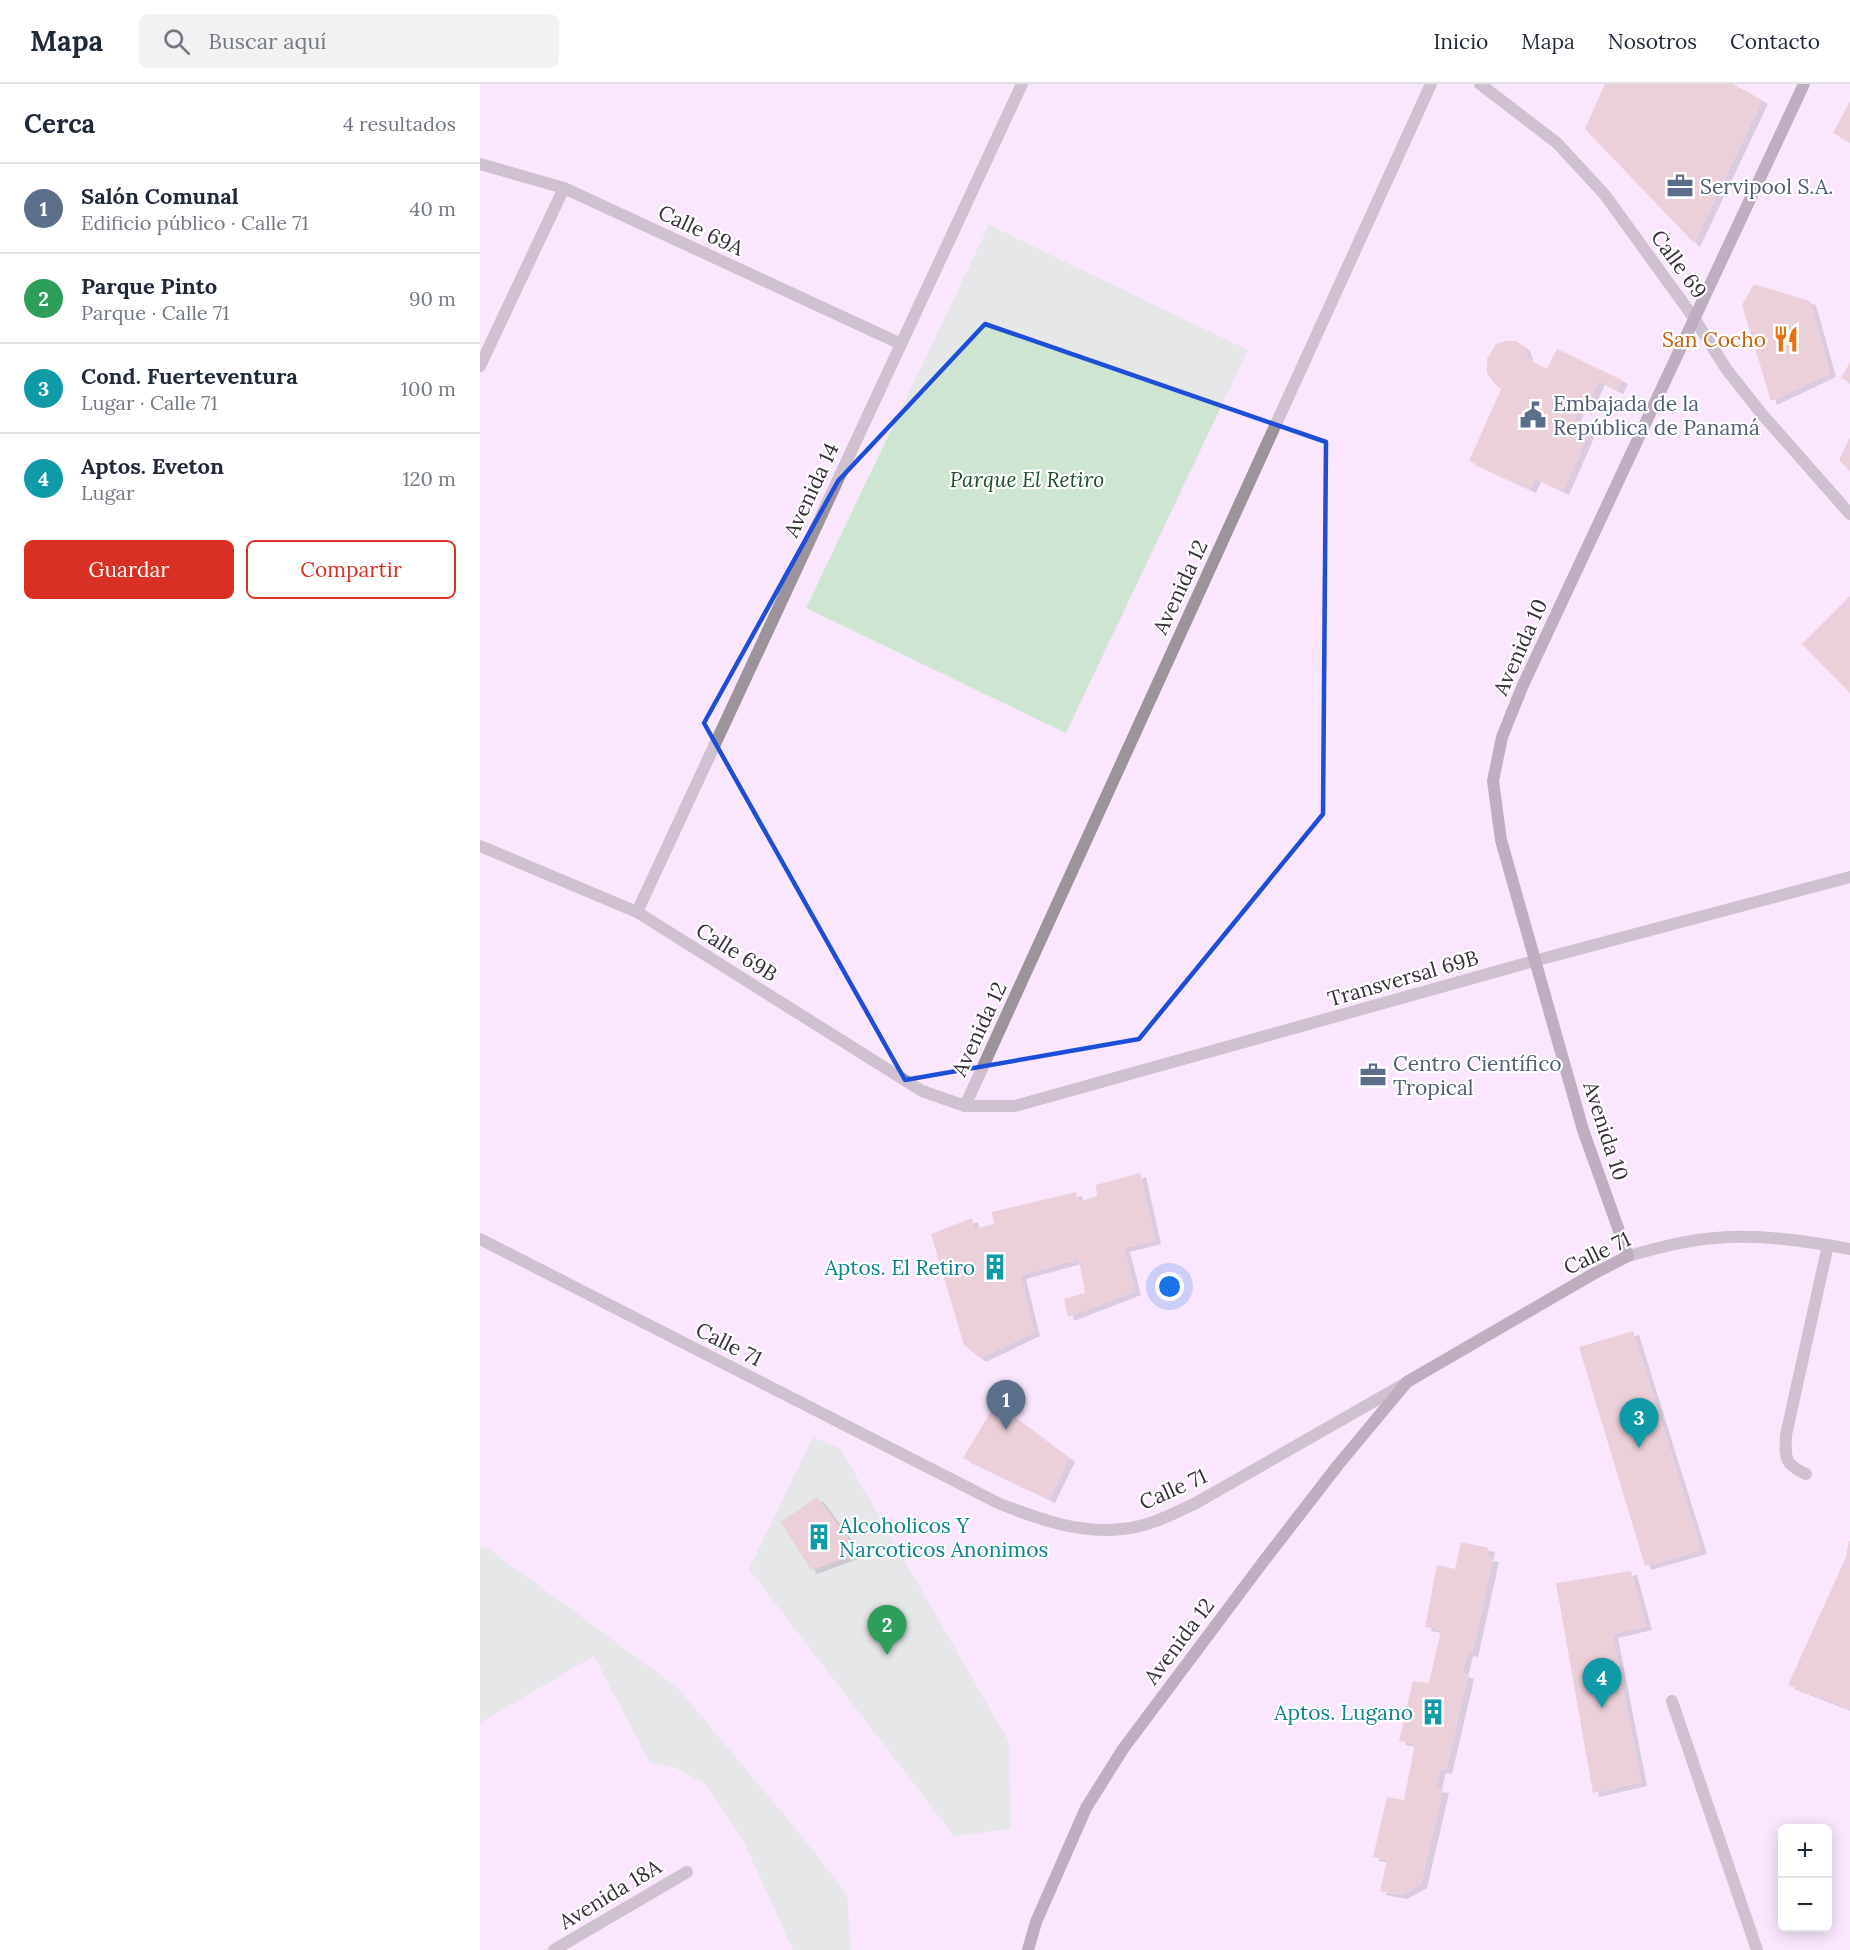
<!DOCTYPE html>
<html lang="es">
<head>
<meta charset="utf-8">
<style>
	:root { --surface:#fff; --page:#f2f2f3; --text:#1f2937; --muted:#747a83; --line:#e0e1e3; --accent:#d93025 }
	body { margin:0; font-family:Lora,serif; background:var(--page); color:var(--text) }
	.controls { position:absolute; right:18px; bottom:18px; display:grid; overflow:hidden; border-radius:9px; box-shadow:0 3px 15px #0003 }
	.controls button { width:54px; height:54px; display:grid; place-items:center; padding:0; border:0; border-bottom:2px solid var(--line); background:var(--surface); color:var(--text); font:30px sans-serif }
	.you { position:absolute; left:690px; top:1203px; width:21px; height:21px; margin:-15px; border:4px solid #fff; border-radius:50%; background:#1a73e8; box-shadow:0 0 0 9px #1a73e833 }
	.badge { display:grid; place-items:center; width:39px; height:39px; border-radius:50%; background:var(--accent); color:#fff; font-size:20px; font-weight:700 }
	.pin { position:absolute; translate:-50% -50px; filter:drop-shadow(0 2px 3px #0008) }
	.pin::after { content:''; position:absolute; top:32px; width:21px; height:18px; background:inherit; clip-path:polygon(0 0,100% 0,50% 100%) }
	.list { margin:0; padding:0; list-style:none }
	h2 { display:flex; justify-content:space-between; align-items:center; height:78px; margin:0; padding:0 24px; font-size:26px }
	h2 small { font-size:20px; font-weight:400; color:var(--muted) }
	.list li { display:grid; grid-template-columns:39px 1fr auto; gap:18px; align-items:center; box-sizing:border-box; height:90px; padding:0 24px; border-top:2px solid var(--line) }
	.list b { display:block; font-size:22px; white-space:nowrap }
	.list p { margin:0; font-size:20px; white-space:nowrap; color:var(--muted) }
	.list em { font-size:20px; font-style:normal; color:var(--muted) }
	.actions { display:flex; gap:12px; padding:18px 24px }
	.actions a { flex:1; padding:14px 0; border:2px solid var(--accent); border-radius:9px; text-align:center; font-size:21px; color:var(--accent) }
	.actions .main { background:var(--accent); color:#fff }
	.icon { flex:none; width:33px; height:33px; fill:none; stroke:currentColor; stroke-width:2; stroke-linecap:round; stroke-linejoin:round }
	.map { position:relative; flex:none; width:1370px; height:1866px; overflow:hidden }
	header { display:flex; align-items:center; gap:36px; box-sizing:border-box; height:84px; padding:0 30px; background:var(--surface); border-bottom:2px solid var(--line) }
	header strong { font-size:28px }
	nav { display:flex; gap:33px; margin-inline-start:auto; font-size:21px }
	.search { width:420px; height:54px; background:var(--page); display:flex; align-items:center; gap:15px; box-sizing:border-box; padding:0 21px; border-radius:9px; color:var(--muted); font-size:22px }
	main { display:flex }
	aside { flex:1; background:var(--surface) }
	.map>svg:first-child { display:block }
</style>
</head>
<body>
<header>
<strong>Mapa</strong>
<div class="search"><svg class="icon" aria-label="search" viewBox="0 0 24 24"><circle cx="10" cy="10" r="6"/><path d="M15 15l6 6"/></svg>Buscar aquí</div>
<nav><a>Inicio</a><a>Mapa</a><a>Nosotros</a><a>Contacto</a></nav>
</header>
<main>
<aside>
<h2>Cerca<small>4 resultados</small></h2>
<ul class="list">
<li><span class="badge" style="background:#5c6f8a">1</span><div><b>Salón Comunal</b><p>Edificio público · Calle 71</p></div><em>40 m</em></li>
<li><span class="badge" style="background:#2e9e5b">2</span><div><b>Parque Pinto</b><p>Parque · Calle 71</p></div><em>90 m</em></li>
<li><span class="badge" style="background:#0f9aa8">3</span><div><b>Cond. Fuerteventura</b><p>Lugar · Calle 71</p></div><em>100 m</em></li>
<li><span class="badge" style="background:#0f9aa8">4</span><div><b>Aptos. Eveton</b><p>Lugar</p></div><em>120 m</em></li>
</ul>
<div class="actions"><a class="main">Guardar</a><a>Compartir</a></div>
</aside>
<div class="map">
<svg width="1370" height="1866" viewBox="0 0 1370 1866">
	<defs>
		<filter id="shadow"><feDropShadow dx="6" dy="4" stdDeviation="0" flood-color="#0004"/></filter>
	</defs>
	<rect width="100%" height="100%" fill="#fae7fe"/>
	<g fill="#cee6d1">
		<polygon points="509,141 768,266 586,649 326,524"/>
		<polygon points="333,1353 360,1364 529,1658 531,1745 474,1752 269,1485"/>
		<polygon points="0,1462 9,1465 197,1603 320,1750 367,1810 371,1866 313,1866 265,1760 227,1701 194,1683 170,1679 114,1572 0,1639"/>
	</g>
	<g fill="#dbb4ad" filter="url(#shadow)">
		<polygon points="1125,0 1253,0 1282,16 1214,159 1105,45"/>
		<polygon points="1370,17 1370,58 1353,49"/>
		<polygon points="1274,200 1330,217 1350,289 1291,317 1262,221"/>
		<polygon points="1026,257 1036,257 1044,263 1048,275 1067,285 1077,265 1142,296 1137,306 1119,297 1105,327 1099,324 1094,335 1111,343 1083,407 1055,394 1050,405 989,377 1021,305 1015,300 1007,289 1007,275 1016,260"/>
		<polygon points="1370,278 1370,299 1361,294"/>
		<polygon points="1370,353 1370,387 1359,376"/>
		<polygon points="1370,512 1370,609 1322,560"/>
		<polygon points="660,1089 675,1156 644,1164 655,1207 588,1233 584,1215 605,1209 599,1175 540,1191 554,1248 500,1274 484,1261 451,1150 492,1134 494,1145 514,1140 512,1128 596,1108 598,1118 617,1112 616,1101"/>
		<polygon points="1153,1247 1221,1466 1165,1482 1099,1263"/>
		<polygon points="516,1319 589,1374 569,1415 483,1374"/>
		<polygon points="337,1413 378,1469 331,1486 301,1438"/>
		<polygon points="1369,1457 1370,1457 1370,1625 1308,1601 1366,1473"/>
		<polygon points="981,1458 1009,1464 1007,1473 1013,1474 992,1569 987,1568 982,1589 988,1591 966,1686 960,1685 955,1704 963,1705 941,1800 921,1811 900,1807 907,1776 893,1773 907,1713 924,1716 935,1660 919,1657 933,1597 949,1599 961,1546 945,1543 957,1481 975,1485"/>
		<polygon points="1151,1487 1166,1542 1132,1550 1161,1698 1113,1709 1076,1499"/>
	</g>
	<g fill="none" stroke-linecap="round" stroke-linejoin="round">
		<g stroke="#9d939b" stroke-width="12">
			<path d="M1326 1390C1304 1380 1305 1374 1306 1351L1348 1161"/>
			<polyline points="1192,1617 1277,1866"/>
		</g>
		<g stroke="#9d939b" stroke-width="12">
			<polyline points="1000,0 1077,59 1125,111 1214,234 1247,286 1281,329 1370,430"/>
			<polyline points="0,80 84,104 421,260"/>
			<polyline points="0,282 84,104"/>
			<polyline points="0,762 157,828 442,1007 485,1022 535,1022 1054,877 1370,793"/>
			<polyline points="157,828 542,0"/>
			<polyline points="485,1022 951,0"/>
			<path d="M0 1155 520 1420C559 1435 599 1450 642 1445 668 1443 693 1430 716 1419L926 1299"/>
			<path d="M1148 1172C1177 1164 1206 1156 1235 1154 1280 1150 1326 1157 1370 1165"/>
			<polyline points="74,1866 207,1788"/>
		</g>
		<polyline stroke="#766873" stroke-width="12" points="548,1866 556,1838 606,1724 643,1665 783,1478 858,1381 927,1298 1113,1190 1148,1172 1103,1046 1021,756 1013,697 1022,653 1043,601 1324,0"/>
	</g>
	<path d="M0 0H1370V1866H0ZM505 240 846 358 843 730 659 955 425 996 224 639 358 397Z" fill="#fae7fe" fill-opacity=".55" fill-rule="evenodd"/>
	<path fill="none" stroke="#1d4ed8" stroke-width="4.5" stroke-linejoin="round" d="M505 240 846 358 843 730 659 955 425 996 224 639 358 397Z"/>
	<defs>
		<g id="office-bare" transform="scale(2.07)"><path d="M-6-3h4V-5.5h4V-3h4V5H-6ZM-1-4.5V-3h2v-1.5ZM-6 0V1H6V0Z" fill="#5c6f8a" stroke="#fff" stroke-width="2.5" paint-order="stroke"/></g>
		<g id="restaurant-bare" transform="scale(2.07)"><path d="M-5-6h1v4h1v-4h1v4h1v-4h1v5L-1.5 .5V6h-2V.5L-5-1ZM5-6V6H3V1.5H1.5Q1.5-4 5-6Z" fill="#e8710a" stroke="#fff" stroke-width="2.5" paint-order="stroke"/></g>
		<g id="civic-bare" transform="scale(2.07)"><path d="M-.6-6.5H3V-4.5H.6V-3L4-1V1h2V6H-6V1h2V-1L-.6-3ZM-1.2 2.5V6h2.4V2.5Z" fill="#5c6f8a" stroke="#fff" stroke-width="2.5" paint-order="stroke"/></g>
		<g id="building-bare" transform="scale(2.07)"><path d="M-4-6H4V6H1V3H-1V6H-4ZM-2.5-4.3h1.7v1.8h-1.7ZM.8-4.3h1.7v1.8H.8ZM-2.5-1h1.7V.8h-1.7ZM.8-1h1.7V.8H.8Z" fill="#0f9aa8" stroke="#fff" stroke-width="2.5" paint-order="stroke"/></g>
	</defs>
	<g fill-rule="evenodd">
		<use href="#office-bare" x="1200" y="102"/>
		<use href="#restaurant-bare" x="1306" y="255"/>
		<use href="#civic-bare" x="1053" y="331"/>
		<use href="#office-bare" x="893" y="991"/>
		<use href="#building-bare" x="515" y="1183"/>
		<use href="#building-bare" x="339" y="1453"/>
		<use href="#building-bare" x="953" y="1628"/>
	</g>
	<g text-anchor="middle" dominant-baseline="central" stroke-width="4.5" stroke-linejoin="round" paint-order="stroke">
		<g font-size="21" fill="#4e5e75" stroke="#fff" text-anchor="start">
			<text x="1220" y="102">Servipool S.A.</text>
			<text x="1073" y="319">Embajada de la<tspan x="1073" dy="24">República de Panamá</tspan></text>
			<text x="913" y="979">Centro Científico<tspan x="913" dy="24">Tropical</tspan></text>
		</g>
		<g font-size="21" fill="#373039" stroke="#fff">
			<text transform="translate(221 146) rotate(25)">Calle 69A</text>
			<text transform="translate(1199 180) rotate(54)">Calle 69</text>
			<text transform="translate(331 406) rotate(-65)">Avenida 14</text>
			<text transform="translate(700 503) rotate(-65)">Avenida 12</text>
			<text transform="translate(1040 563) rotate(-66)">Avenida 10</text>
			<text transform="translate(257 868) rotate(32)">Calle 69B</text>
			<text transform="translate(923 894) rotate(-16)">Transversal 69B</text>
			<text transform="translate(499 945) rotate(-65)">Avenida 12</text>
			<text transform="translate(1126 1047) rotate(72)">Avenida 10</text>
			<text transform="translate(1117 1169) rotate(-26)">Calle 71</text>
			<text transform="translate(249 1260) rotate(27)">Calle 71</text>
			<text transform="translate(693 1405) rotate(-24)">Calle 71</text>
			<text transform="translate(699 1557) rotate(-53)">Avenida 12</text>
			<text transform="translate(130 1810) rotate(-31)">Avenida 18A</text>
		</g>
		<g font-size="21" fill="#c56008" stroke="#fff" text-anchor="end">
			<text x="1286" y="255">San Cocho</text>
		</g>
		<g font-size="21" font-style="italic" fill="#1f4d2a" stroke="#fff">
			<text x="547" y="395">Parque El Retiro</text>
		</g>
		<g font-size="21" fill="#0d838f" stroke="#fff" text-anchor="end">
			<text x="495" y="1183">Aptos. El Retiro</text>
			<text x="359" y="1441" text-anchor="start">Alcoholicos Y<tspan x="359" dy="24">Narcoticos Anonimos</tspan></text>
			<text x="933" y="1628">Aptos. Lugano</text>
		</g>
	</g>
</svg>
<div class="controls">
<button>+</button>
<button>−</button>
</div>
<div class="you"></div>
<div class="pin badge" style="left:526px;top:1346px;background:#5c6f8a">1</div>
<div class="pin badge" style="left:407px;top:1571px;background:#2e9e5b">2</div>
<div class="pin badge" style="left:1159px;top:1364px;background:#0f9aa8">3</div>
<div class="pin badge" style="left:1122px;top:1624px;background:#0f9aa8">4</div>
</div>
</main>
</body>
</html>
